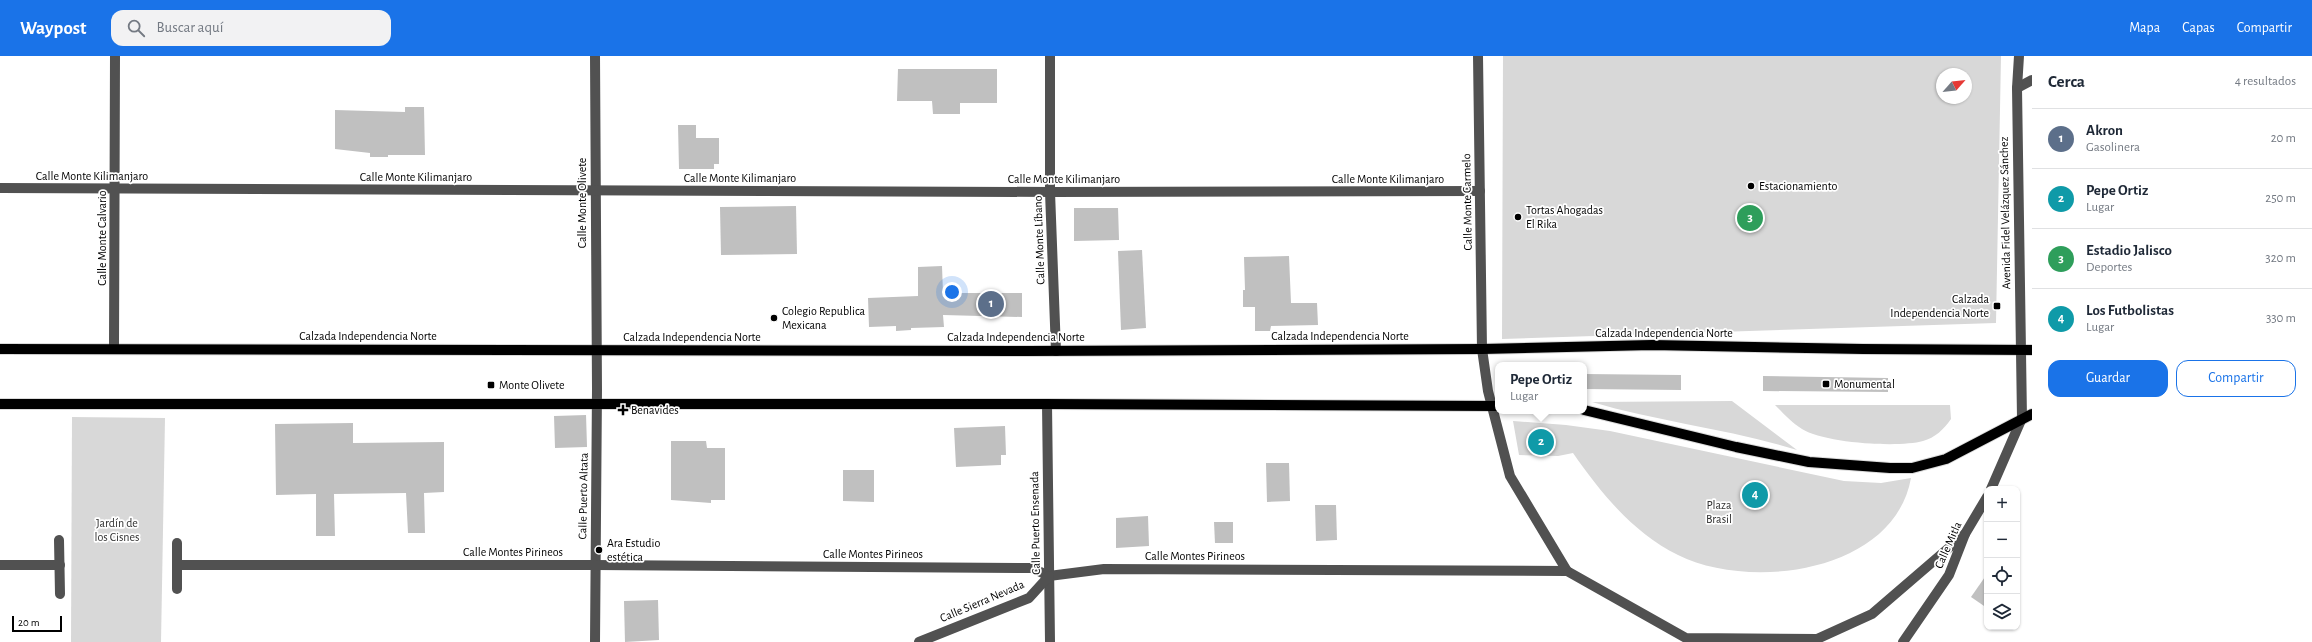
<!DOCTYPE html>
<html lang="es">
<head>
<meta charset="utf-8">
<style>
	:root { --surface:#fff; --page:#f2f2f3; --text:#1f2937; --muted:#747a83; --line:#e0e1e3; --accent:#1a73e8 }
	body { margin:0; font-family:"Alegreya Sans",sans-serif; background:var(--page); color:var(--text) }
	.controls { position:absolute; right:12px; bottom:12px; display:grid; overflow:hidden; border-radius:8px; box-shadow:0 1px 3px #0004 }
	.controls button { width:36px; height:36px; display:grid; place-items:center; padding:0; border:0; border-bottom:1px solid var(--line); background:var(--surface); color:var(--text); font:20px sans-serif }
	.compass { position:absolute; left:1936px; top:12px; width:36px; height:36px; border-radius:50%; background:var(--surface); box-shadow:0 1px 3px #0004; rotate:63deg }
	.scale { position:absolute; left:12px; bottom:10px; width:50px; box-sizing:border-box; padding-left:4px; border:2px solid #000; border-top:0; font-size:11px; line-height:14px; white-space:nowrap; color:#000; -webkit-text-stroke:3px #fff; paint-order:stroke }
	.you { position:absolute; left:952px; top:236px; width:14px; height:14px; margin:-10px; border:3px solid #fff; border-radius:50%; background:#1a73e8; box-shadow:0 0 0 6px #1a73e833 }
	.badge { display:grid; place-items:center; width:26px; height:26px; border-radius:50%; background:var(--accent); color:#fff; font-size:13px; font-weight:700 }
	.pin { position:absolute; translate:-50% -50%; border:2px solid #fff; box-shadow:0 1px 4px #0006 }
	.popup { position:absolute; left:1495px; top:306px; width:92px; height:52px; box-sizing:border-box; display:grid; place-content:center; border-radius:8px; background:var(--surface); filter:drop-shadow(0 1px 3px #0005); font-size:13px; white-space:nowrap; color:var(--muted) }
	.popup b { font-size:15px; color:var(--text) }
	.popup::after { content:''; position:absolute; left:50%; top:100%; margin-left:-8px; border:8px solid transparent; border-top-color:var(--surface) }
	.list { margin:0; padding:0; list-style:none }
	h2 { display:flex; justify-content:space-between; align-items:center; height:52px; margin:0; padding:0 16px; font-size:17px }
	h2 small { font-size:13px; font-weight:400; color:var(--muted) }
	.list li { display:grid; grid-template-columns:26px 1fr auto; gap:12px; align-items:center; box-sizing:border-box; height:60px; padding:0 16px; border-top:1px solid var(--line) }
	.list b { display:block; font-size:15px; white-space:nowrap }
	.list p { margin:0; font-size:13px; white-space:nowrap; color:var(--muted) }
	.list em { font-size:13px; font-style:normal; color:var(--muted) }
	.actions { display:flex; gap:8px; padding:12px 16px }
	.actions a { flex:1; padding:9px 0; border:1px solid var(--accent); border-radius:12px; text-align:center; font-size:14px; color:var(--accent) }
	.actions .main { background:var(--accent); color:#fff }
	.icon { flex:none; width:22px; height:22px; fill:none; stroke:currentColor; stroke-width:2; stroke-linecap:round; stroke-linejoin:round }
	.map { position:relative; flex:none; width:2032px; height:586px; overflow:hidden }
	header { display:flex; align-items:center; gap:24px; box-sizing:border-box; height:56px; padding:0 20px; background:var(--accent); color:#fff }
	header strong { font-size:19px }
	nav { display:flex; gap:22px; margin-inline-start:auto; font-size:14px }
	.search { width:280px; height:36px; background:var(--page); display:flex; align-items:center; gap:10px; box-sizing:border-box; padding:0 14px; border-radius:12px; color:var(--muted); font-size:15px }
	main { display:flex }
	aside { flex:1; background:var(--surface) }
	.map>svg:first-child { display:block }
</style>
</head>
<body>
<header>
<strong>Waypost</strong>
<div class="search"><svg class="icon" aria-label="search" viewBox="0 0 24 24"><circle cx="10" cy="10" r="6"/><path d="M15 15l6 6"/></svg>Buscar aquí</div>
<nav><a>Mapa</a><a>Capas</a><a>Compartir</a></nav>
</header>
<main>
<div class="map">
<svg width="2032" height="586" viewBox="0 0 2032 586">
	<rect width="100%" height="100%" fill="#fff"/>
	<g fill="#d8d8d8" fill-rule="evenodd">
		<path d="M1503 0H2001L1996 267 1502 283ZM1942 18H1966V42H1942Z"/>
		<path d="M1732 345 1797 394C1730 373 1659 366 1592 346Z"/>
		<path d="M1775 349H1950L1951 363C1944 373 1935 382 1923 385 1898 392 1824 387 1802 373 1792 367 1783 357 1775 349Z"/>
		<polygon points="72,361 165,362 161,586 71,586"/>
		<path d="M1513 365 1566 369 1610 375 1844 425 1881 427 1911 422C1894 517 1750 535 1678 499 1633 477 1601 437 1573 397L1558 400 1519 399Z"/>
	</g>
	<g fill="#c0c0c0">
		<polygon points="898,13 997,13 997,47 960,47 960,58 933,58 932,45 897,45"/>
		<polygon points="405,51 424,51 425,99 388,99 388,101 370,101 370,97 335,93 335,54 405,56"/>
		<polygon points="678,69 696,69 696,82 719,82 719,108 714,108 714,113 679,113"/>
		<polygon points="796,150 797,198 721,199 720,151"/>
		<polygon points="1074,152 1118,152 1119,184 1074,185"/>
		<polygon points="1142,194 1146,272 1121,274 1118,195"/>
		<polygon points="1289,200 1291,247 1317,247 1318,269 1271,270 1270,275 1255,275 1255,251 1243,251 1243,234 1245,234 1244,201"/>
		<polygon points="942,210 943,237 1022,237 1022,261 943,259 944,271 911,272 911,274 896,275 896,270 869,271 868,242 918,240 918,211"/>
		<polygon points="1584,318 1681,319 1681,334 1584,333"/>
		<polygon points="1763,320 1888,322 1888,336 1763,335"/>
		<polygon points="586,359 587,391 555,392 554,360"/>
		<polygon points="353,367 353,387 444,386 444,436 424,437 425,477 408,477 406,437 334,438 335,480 316,480 316,438 276,439 275,368"/>
		<polygon points="1005,370 1006,399 1001,399 1001,409 956,411 954,372"/>
		<polygon points="671,385 706,385 707,392 725,392 725,444 711,444 711,447 671,444"/>
		<polygon points="1266,407 1289,407 1290,445 1267,446"/>
		<polygon points="843,414 874,414 874,446 843,445"/>
		<polygon points="1315,449 1336,449 1337,484 1316,485"/>
		<polygon points="1148,460 1149,490 1116,492 1116,462"/>
		<polygon points="1214,466 1233,466 1233,487 1215,487"/>
		<polygon points="1987,518 1987,552 1971,541"/>
		<polygon points="658,544 659,584 625,586 624,545"/>
	</g>
	<g fill="none" stroke-linecap="round" stroke-linejoin="round">
		<g stroke="#dbdbdb" stroke-width="12">
			<g id="major">
				<polyline points="0,293 1027,295 1482,293 1652,289 1863,293 2032,294"/>
				<polyline points="0,348 1047,348 1498,350"/>
				<polyline points="1584,354 1736,391 1809,406 1890,412 1912,412 1946,403 2032,358"/>
			</g>
		</g>
		<g stroke="#515151" stroke-width="10">
			<polyline points="595,0 597,333 595,586"/>
			<polyline points="1050,0 1050,136 1056,295"/>
			<polyline points="1478,0 1482,293 1488,335 1510,420 1567,515 1686,582 1817,583 1872,558 1965,478"/>
			<polyline points="2017,32 2032,24"/>
			<polyline points="0,132 1050,136 1480,135"/>
			<polyline points="114,292 115,0"/>
			<polyline points="1047,348 1050,586"/>
			<polyline points="1991,433 2022,362 2017,32 2019,0"/>
			<polyline points="59,484 60,538"/>
			<polyline points="0,509 60,509"/>
			<polyline points="177,509 595,509 1032,512 1049,520 1104,513 1567,515"/>
			<polyline points="177,533 177,487"/>
			<polyline points="919,586 1029,542 1049,520"/>
			<polyline points="1903,586 1949,519 1965,478 1987,441"/>
		</g>
		<use href="#major" stroke="#000" stroke-width="10"/>
	</g>
	<g fill="#000" stroke="#fff" stroke-width="1.5">
		<circle cx="1751" cy="130" r="4"/>
		<circle cx="1518" cy="161" r="4"/>
		<rect x="1993" y="246" width="8" height="8" rx="2"/>
		<circle cx="774" cy="262" r="4"/>
		<rect x="1822" y="324" width="8" height="8" rx="2"/>
		<rect x="487" y="325" width="8" height="8" rx="2"/>
		<path d="M621 348h4v4h4v4h-4v4h-4v-4h-4v-4h4z"/>
		<circle cx="599" cy="494" r="4"/>
	</g>
	<g text-anchor="middle" dominant-baseline="central" stroke-width="3.5" stroke-linejoin="round" paint-order="stroke">
		<g font-size="12" fill="#000" stroke="#fff">
			<text x="92" y="120">Calle Monte Kilimanjaro</text>
			<text x="416" y="121">Calle Monte Kilimanjaro</text>
			<text x="740" y="122">Calle Monte Kilimanjaro</text>
			<text x="1064" y="123">Calle Monte Kilimanjaro</text>
			<text x="1388" y="123">Calle Monte Kilimanjaro</text>
			<text transform="translate(1467 146) rotate(-91)">Calle Monte Carmelo</text>
			<text transform="translate(582 147) rotate(-90)">Calle Monte Olivete</text>
			<text transform="translate(2005 157) rotate(-91)">Avenida Fidel Velázquez Sánchez</text>
			<text transform="translate(102 182) rotate(-90)">Calle Monte Calvario</text>
			<text transform="translate(1039 184) rotate(-92)">Calle Monte Líbano</text>
			<text x="1664" y="277">Calzada Independencia Norte</text>
			<text x="368" y="280">Calzada Independencia Norte</text>
			<text x="1340" y="280">Calzada Independencia Norte</text>
			<text x="692" y="281">Calzada Independencia Norte</text>
			<text x="1016" y="281">Calzada Independencia Norte</text>
			<text transform="translate(583 440) rotate(-89)">Calle Puerto Altata</text>
			<text transform="translate(1035 467) rotate(-91)">Calle Puerto Ensenada</text>
			<text transform="translate(1948 489) rotate(-66)">Calle Mitla</text>
			<text x="513" y="496">Calle Montes Pirineos</text>
			<text x="873" y="498">Calle Montes Pirineos</text>
			<text x="1195" y="500">Calle Montes Pirineos</text>
			<text transform="translate(982 545) rotate(-23)">Calle Sierra Nevada</text>
		</g>
		<g font-size="12" fill="#000" stroke="#fff" text-anchor="start">
			<text x="1759" y="130">Estacionamiento</text>
			<text x="1526" y="154">Tortas Ahogadas<tspan x="1526" dy="14">El Rika</tspan></text>
			<text x="1989" y="243" text-anchor="end">Calzada<tspan x="1989" dy="14">Independencia Norte</tspan></text>
			<text x="782" y="255">Colegio Republica<tspan x="782" dy="14">Mexicana</tspan></text>
			<text x="1834" y="328">Monumental</text>
			<text x="499" y="329">Monte Olivete</text>
			<text x="631" y="354">Benavides</text>
			<text x="607" y="487">Ara Estudio<tspan x="607" dy="14">estética</tspan></text>
		</g>
		<g font-size="12" fill="#2f2f2f" stroke="#fff">
			<text x="1719" y="449">Plaza<tspan x="1719" dy="14">Brasil</tspan></text>
			<text x="117" y="467">Jardín de<tspan x="117" dy="14">los Cisnes</tspan></text>
		</g>
	</g>
</svg>
<div class="controls">
<button>+</button>
<button>−</button>
<button><svg class="icon" aria-label="locate" viewBox="0 0 24 24"><circle cx="12" cy="12" r="6"/><path d="M12 2v4M12 18v4M2 12h4M18 12h4"/></svg></button>
<button><svg class="icon" aria-label="layers" viewBox="0 0 24 24"><path d="M12 4l9 5-9 5-9-5zM3 14l9 5 9-5"/></svg></button>
</div>
<svg class="compass" viewBox="-18 -18 36 36"><path d="M0-13l5 13h-10z" fill="#e53935"/><path d="M0 13l5-13h-10z" fill="#747a83"/></svg>
<div class="scale">20 m</div>
<div class="you"></div>
<div class="pin badge" style="left:991px;top:248px;background:#5c6f8a">1</div>
<div class="pin badge" style="left:1541px;top:386px;background:#0f9aa8">2</div>
<div class="popup"><b>Pepe Ortiz</b>Lugar</div>
<div class="pin badge" style="left:1750px;top:162px;background:#2e9e5b">3</div>
<div class="pin badge" style="left:1755px;top:439px;background:#0f9aa8">4</div>
</div>
<aside>
<h2>Cerca<small>4 resultados</small></h2>
<ul class="list">
<li><span class="badge" style="background:#5c6f8a">1</span><div><b>Akron</b><p>Gasolinera</p></div><em>20 m</em></li>
<li><span class="badge" style="background:#0f9aa8">2</span><div><b>Pepe Ortiz</b><p>Lugar</p></div><em>250 m</em></li>
<li><span class="badge" style="background:#2e9e5b">3</span><div><b>Estadio Jalisco</b><p>Deportes</p></div><em>320 m</em></li>
<li><span class="badge" style="background:#0f9aa8">4</span><div><b>Los Futbolistas</b><p>Lugar</p></div><em>330 m</em></li>
</ul>
<div class="actions"><a class="main">Guardar</a><a>Compartir</a></div>
</aside>
</main>
</body>
</html>
